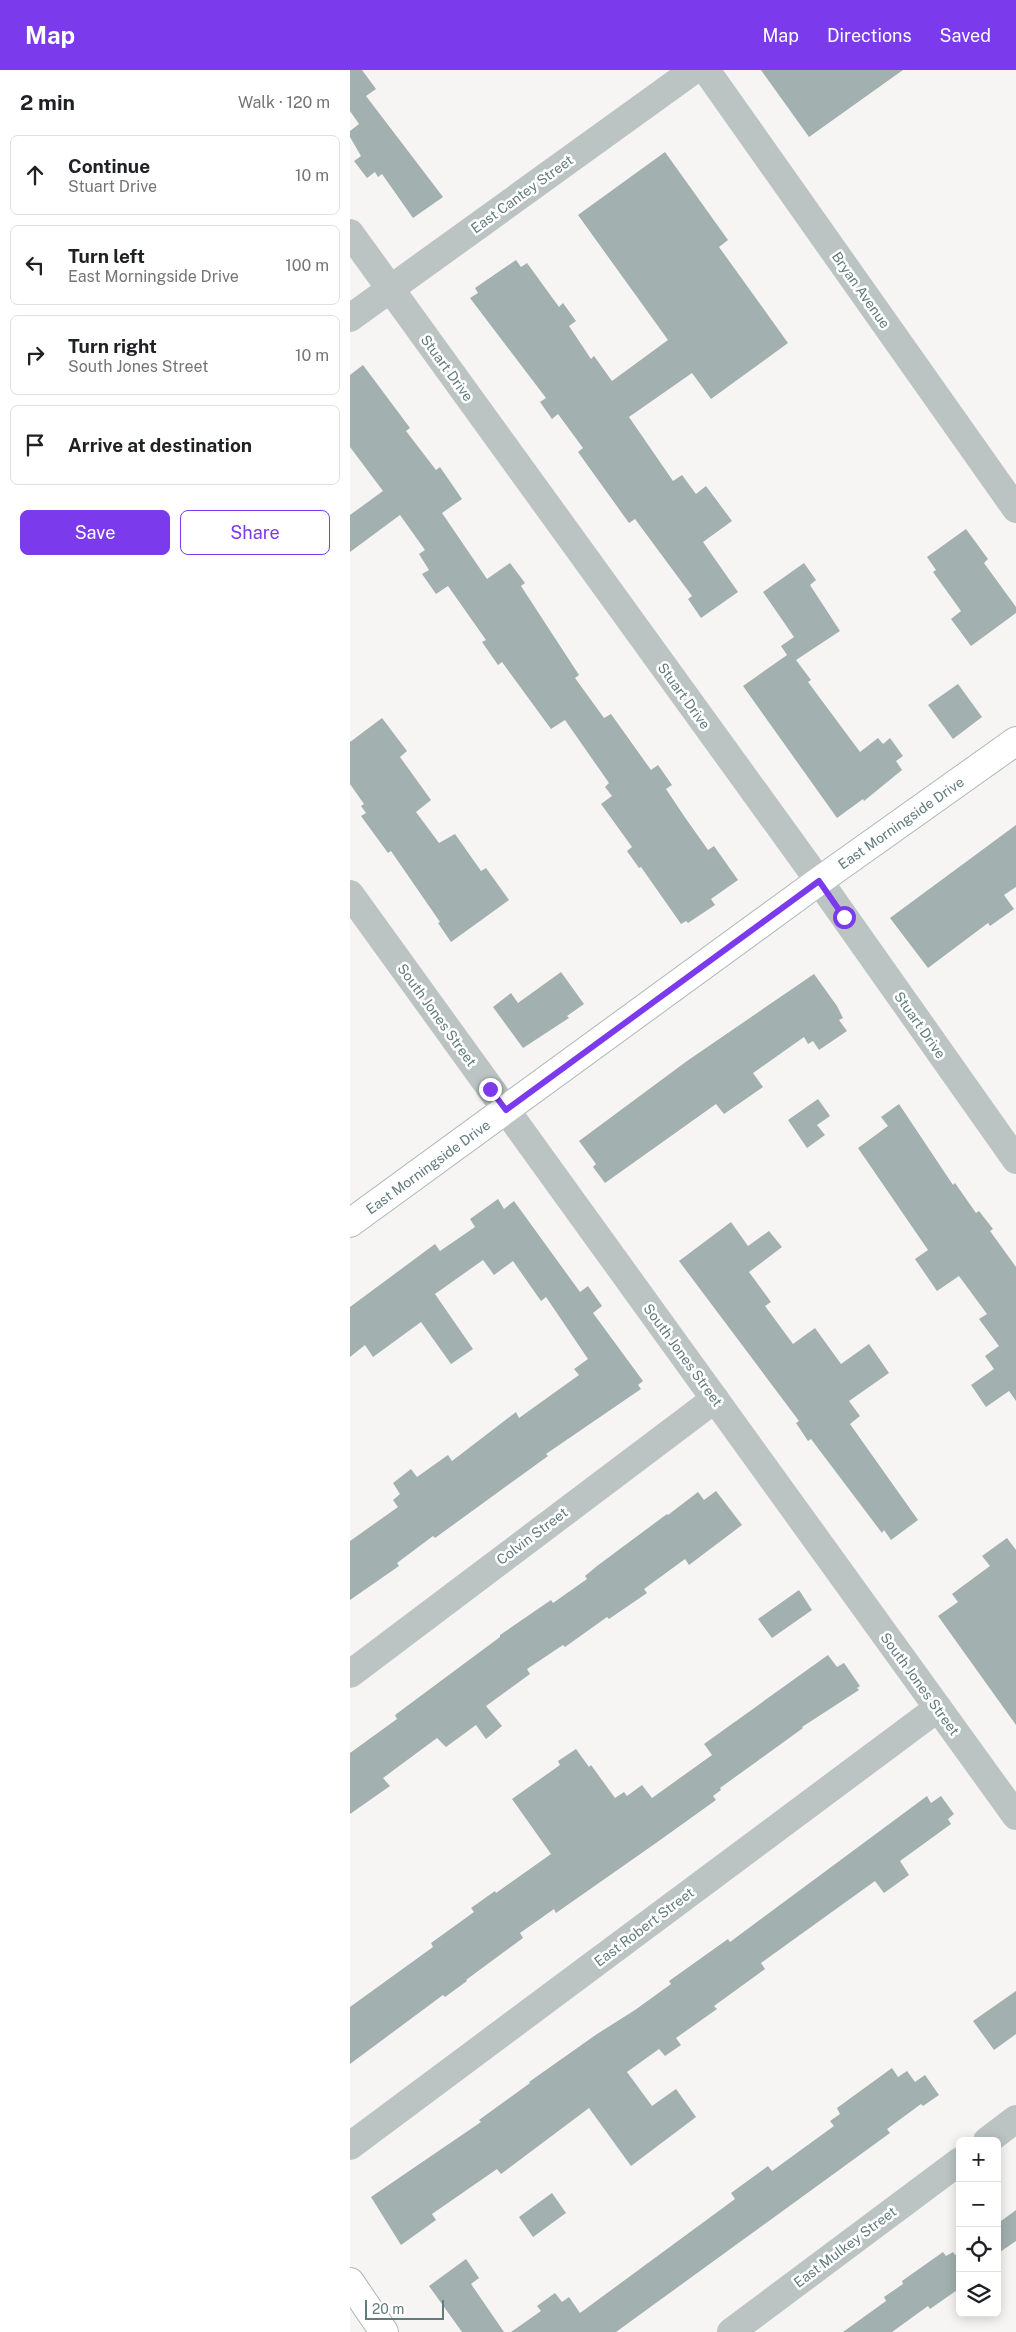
<!DOCTYPE html>
<html lang="en">
<head>
<meta charset="utf-8">
<style>
	:root { --surface:#fff; --page:#f6f6f6; --text:#202124; --muted:#757577; --line:#e0e0e0; --accent:#7c3aed }
	body { margin:0; font-family:"Public Sans",sans-serif; background:var(--page); color:var(--text) }
	.controls { position:absolute; right:15px; bottom:15px; display:grid; overflow:hidden; border-radius:8px; box-shadow:0 2px 12px #0003 }
	.controls button { width:45px; height:45px; display:grid; place-items:center; padding:0; border:0; border-bottom:1px solid var(--line); background:var(--surface); color:var(--text); font:25px sans-serif }
	.scale { position:absolute; left:15px; bottom:12px; width:79px; box-sizing:border-box; padding-left:5px; border:2px solid #627b7d; border-top:0; font-size:14px; line-height:18px; white-space:nowrap; color:#627b7d; -webkit-text-stroke:4px #fff; paint-order:stroke }
	.stop { position:absolute; width:15px; height:15px; margin:-11px; border:4px solid #7c3aed; border-radius:50%; background:#fff }
	.stop.end { background:#7c3aed; border-color:#fff; box-shadow:0 1px 5px #0008 }
	.list { margin:0; padding:0; list-style:none }
	h2 { display:flex; justify-content:space-between; align-items:center; height:65px; margin:0; padding:0 20px; font-size:21px }
	h2 small { font-size:16px; font-weight:400; color:var(--muted) }
	.list li { display:grid; grid-template-columns:32px 1fr auto; gap:15px; align-items:center; box-sizing:border-box; height:80px; margin:0 10px 10px; padding:0 10px; border:1px solid var(--line); border-radius:8px }
	.list b { display:block; font-size:19px; white-space:nowrap }
	.list p { margin:0; font-size:16px; white-space:nowrap; color:var(--muted) }
	.list em { font-size:16px; font-style:normal; color:var(--muted) }
	.actions { display:flex; gap:10px; padding:15px 20px }
	.actions a { flex:1; padding:11px 0; border:1px solid var(--accent); border-radius:8px; text-align:center; font-size:18px; color:var(--accent) }
	.actions .main { background:var(--accent); color:#fff }
	.icon { flex:none; width:28px; height:28px; fill:none; stroke:currentColor; stroke-width:2; stroke-linecap:round; stroke-linejoin:round }
	.map { position:relative; flex:none; width:666px; height:2262px; overflow:hidden }
	header { display:flex; align-items:center; gap:30px; box-sizing:border-box; height:70px; padding:0 25px; background:var(--accent); color:#fff }
	header strong { font-size:24px }
	nav { display:flex; gap:28px; margin-inline-start:auto; font-size:18px }
	main { display:flex }
	aside { flex:1; background:var(--surface) }
	.map>svg:first-child { display:block }
</style>
</head>
<body>
<header>
<strong>Map</strong>
<nav><a>Map</a><a>Directions</a><a>Saved</a></nav>
</header>
<main>
<aside>
<h2>2 min<small>Walk · 120 m</small></h2>
<ul class="list">
<li><svg class="icon" aria-label="ahead" viewBox="0 0 24 24"><path d="M12 20V5M6 11l6-6 6 6"/></svg><div><b>Continue</b><p>Stuart Drive</p></div><em>10 m</em></li>
<li><svg class="icon" aria-label="left" viewBox="0 0 24 24"><path d="M17 20v-9H6M10 6l-5 5 5 5"/></svg><div><b>Turn left</b><p>East Morningside Drive</p></div><em>100 m</em></li>
<li><svg class="icon" aria-label="right" viewBox="0 0 24 24"><path d="M7 20v-9h11M14 6l5 5-5 5"/></svg><div><b>Turn right</b><p>South Jones Street</p></div><em>10 m</em></li>
<li><svg class="icon" aria-label="arrive" viewBox="0 0 24 24"><path d="M6 21V4h12l-3 4 3 4H6"/></svg><div><b>Arrive at destination</b></div></li>
</ul>
<div class="actions"><a class="main">Save</a><a>Share</a></div>
</aside>
<div class="map">
<svg width="666" height="2262" viewBox="0 0 666 2262">
	<rect width="100%" height="100%" fill="#f6f5f3"/>
	<g fill="#a2b0b0">
		<polygon points="0,0 12,0 26,19 16,26 93,127 63,148 32,104 28,107 25,102 17,108 4,91 11,86 0,67 0,61 9,54 0,41"/>
		<polygon points="411,0 553,0 459,67"/>
		<polygon points="315,82 378,170 369,177 438,273 361,329 342,303 279,347 323,411 332,405 346,424 356,416 382,451 353,472 388,522 351,548 338,529 342,526 285,449 279,453 228,382 233,378 208,344 202,349 190,332 196,328 120,228 128,223 125,218 166,190 171,197 177,193 209,237 213,233 226,251 219,256 241,289 244,286 262,311 318,270 228,145"/>
		<polygon points="13,295 60,358 56,361 86,400 90,397 112,429 92,443 137,509 160,493 175,513 171,516 229,605 225,608 254,648 261,644 301,700 308,695 322,715 316,719 334,746 358,780 364,776 388,810 361,829 365,835 338,853 336,851 331,854 291,797 289,798 277,781 282,777 251,734 262,726 255,717 259,713 215,650 201,659 152,592 148,595 132,572 136,570 98,516 86,524 72,504 79,500 69,484 75,480 50,445 0,482 0,445 33,421 0,377 0,305"/>
		<polygon points="616,459 638,489 634,493 666,537 666,543 621,576 601,549 611,541 583,502 586,500 577,487"/>
		<polygon points="454,493 466,510 460,515 490,561 446,590 461,610 458,612 510,682 528,668 533,674 540,668 553,686 546,691 552,700 514,731 513,729 487,748 393,616 437,585 431,576 444,567 413,522"/>
		<polygon points="608,614 632,647 603,669 578,635"/>
		<polygon points="32,648 57,681 50,687 81,730 66,742 89,773 105,764 131,801 136,798 159,830 101,872 88,853 90,852 41,781 38,783 11,746 16,743 11,736 14,734 0,714 0,672"/>
		<polygon points="666,755 666,817 654,825 664,839 640,856 638,853 578,898 540,848"/>
		<polygon points="211,902 234,934 217,946 219,948 173,978 143,937 161,923 168,933"/>
		<polygon points="464,904 487,936 493,948 489,950 497,961 469,980 463,971 458,974 454,967 403,1003 413,1017 374,1044 366,1034 255,1113 243,1097 246,1094 229,1071 337,991"/>
		<polygon points="468,1029 480,1046 467,1055 475,1065 457,1078 438,1050"/>
		<polygon points="549,1034 603,1115 605,1113 626,1143 629,1141 643,1159 640,1161 666,1197 666,1331 659,1321 636,1337 621,1315 644,1299 635,1286 649,1276 629,1249 637,1244 609,1206 587,1221 565,1189 578,1180 508,1078 538,1056 531,1047"/>
		<polygon points="148,1129 154,1139 164,1131 230,1222 238,1216 252,1236 243,1243 293,1311 288,1315 291,1319 196,1384 198,1386 85,1468 83,1466 47,1493 49,1496 0,1530 0,1471 48,1437 43,1430 50,1424 43,1413 61,1399 67,1407 98,1385 102,1391 166,1342 169,1348 229,1305 224,1299 238,1289 196,1227 191,1231 163,1191 144,1205 133,1190 85,1224 123,1279 101,1294 71,1252 23,1287 15,1275 0,1287 0,1237 85,1174 90,1181 125,1157 120,1149"/>
		<polygon points="381,1152 398,1176 419,1161 432,1177 399,1202 421,1232 415,1236 443,1274 465,1258 491,1294 519,1274 539,1303 499,1331 510,1346 500,1354 568,1450 541,1470 534,1460 532,1463 461,1369 458,1371 446,1353 449,1351 329,1191"/>
		<polygon points="366,1421 392,1455 339,1495 335,1489 294,1519 297,1523 259,1549 257,1547 215,1577 213,1575 177,1599 180,1604 136,1636 152,1656 136,1669 126,1655 96,1677 87,1668 33,1708 40,1716 0,1744 0,1683 47,1649 45,1645 150,1567 150,1565 201,1530 203,1533 237,1509 235,1506 247,1496 317,1444 318,1445 348,1422 354,1430"/>
		<polygon points="657,1468 666,1480 666,1655 588,1546 608,1532 602,1524 640,1496 632,1486"/>
		<polygon points="449,1520 462,1540 422,1568 408,1549"/>
		<polygon points="478,1585 487,1597 494,1593 510,1616 507,1618 509,1620 452,1657 453,1658 370,1718 371,1720 363,1726 366,1730 306,1773 206,1843 204,1839 170,1863 173,1868 116,1910 117,1911 95,1927 93,1925 0,1994 0,1937 83,1877 81,1873 124,1842 121,1838 145,1821 146,1823 201,1784 162,1729 210,1695 208,1691 226,1679 239,1697 241,1695 265,1728 274,1722 277,1726 292,1715 302,1728 362,1685 354,1674"/>
		<polygon points="577,1726 581,1733 591,1726 604,1744 598,1749 601,1754 550,1791 559,1805 534,1823 525,1811 411,1893 415,1899 364,1936 367,1939 326,1968 331,1975 315,1986 309,1979 277,2002 302,2036 326,2019 346,2047 281,2096 239,2038 151,2104 147,2099 82,2144 86,2150 51,2175 21,2127 131,2052 129,2050 180,2013 179,2012 247,1964 285,1940 321,1914 319,1911 378,1869 380,1872"/>
		<polygon points="666,1921 666,1964 644,1980 623,1951"/>
		<polygon points="542,1998 548,2007 557,2001 565,2012 575,2005 589,2025 573,2036 571,2034 537,2059 540,2063 266,2262 161,2262 191,2241 187,2236 205,2223 212,2232 219,2227 230,2243 385,2129 381,2123 418,2096 422,2101 484,2056 480,2051 490,2044 487,2038"/>
		<polygon points="202,2123 216,2143 183,2167 169,2147"/>
		<polygon points="666,2140 666,2171 647,2184 647,2154"/>
		<polygon points="610,2181 610,2218 580,2239 578,2236 542,2262 493,2262 536,2231 534,2227 553,2214 552,2211 593,2182 596,2186 603,2182 605,2185"/>
		<polygon points="116,2189 129,2208 121,2214 154,2262 112,2262 79,2216"/>
	</g>
	<g fill="none" stroke-linecap="round" stroke-linejoin="round">
		<g stroke="#adb8b8" stroke-width="30">
			<g id="secondary">
				<polyline points="0,1153 469,811 666,671"/>
				<polyline points="0,2212 34,2262"/>
			</g>
		</g>
		<g stroke="#bbc3c3" stroke-width="28">
			<polyline points="356,0 666,439"/>
			<polyline points="0,163 469,811 666,1090"/>
			<polyline points="0,248 344,0"/>
			<polyline points="0,824 666,1746"/>
			<polyline points="0,1604 365,1329"/>
			<polyline points="637,2071 666,2049"/>
			<polyline points="0,2076 588,1638"/>
			<polyline points="381,2262 610,2091"/>
		</g>
		<use href="#secondary" stroke="#fff" stroke-width="28"/>
	</g>
	<g fill="none" stroke-linecap="round" stroke-linejoin="round">
		<polyline stroke="#7c3aed" stroke-width="6" points="140,1019 156,1040 469,811 494,847"/>
	</g>
	<g text-anchor="middle" dominant-baseline="central" stroke-width="5" stroke-linejoin="round" paint-order="stroke">
		<g font-size="14" fill="#627b7d" stroke="#fff">
			<text transform="translate(172 124) rotate(-36)">East Cantey Street</text>
			<text transform="translate(511 220) rotate(55)">Bryan Avenue</text>
			<text transform="translate(97 298) rotate(54)">Stuart Drive</text>
			<text transform="translate(334 626) rotate(54)">Stuart Drive</text>
			<text transform="translate(551 753) rotate(-35)">East Morningside Drive</text>
			<text transform="translate(87 945) rotate(54)">South Jones Street</text>
			<text transform="translate(570 955) rotate(55)">Stuart Drive</text>
			<text transform="translate(78 1097) rotate(-36)">East Morningside Drive</text>
			<text transform="translate(333 1285) rotate(54)">South Jones Street</text>
			<text transform="translate(182 1466) rotate(-37)">Colvin Street</text>
			<text transform="translate(570 1614) rotate(54)">South Jones Street</text>
			<text transform="translate(294 1857) rotate(-37)">East Robert Street</text>
			<text transform="translate(495 2177) rotate(-37)">East Mulkey Street</text>
		</g>
	</g>
</svg>
<div class="controls">
<button>+</button>
<button>−</button>
<button><svg class="icon" aria-label="locate" viewBox="0 0 24 24"><circle cx="12" cy="12" r="6"/><path d="M12 2v4M12 18v4M2 12h4M18 12h4"/></svg></button>
<button><svg class="icon" aria-label="layers" viewBox="0 0 24 24"><path d="M12 4l9 5-9 5-9-5zM3 14l9 5 9-5"/></svg></button>
</div>
<div class="scale">20 m</div>
<div class="stop" style="left:494px;top:847px"></div>
<div class="stop end" style="left:140px;top:1019px"></div>
</div>
</main>
</body>
</html>
